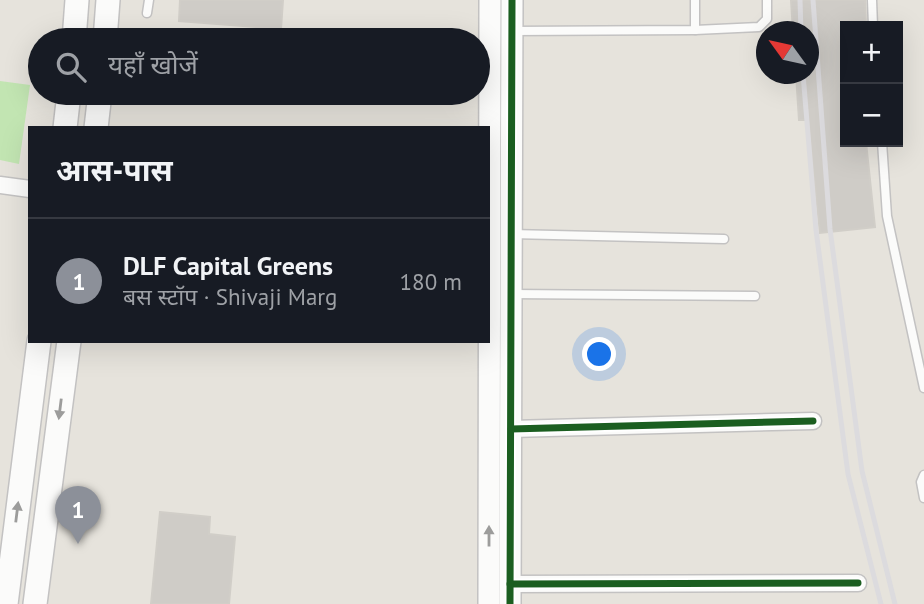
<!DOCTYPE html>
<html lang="hi">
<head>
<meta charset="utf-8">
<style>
	:root { --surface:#171b24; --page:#20242c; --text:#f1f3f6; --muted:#9ea1a6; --line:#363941; --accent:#8c9099 }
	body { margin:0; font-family:"PT Sans","Noto Sans Devanagari",sans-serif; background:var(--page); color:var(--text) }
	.controls { position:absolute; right:21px; top:21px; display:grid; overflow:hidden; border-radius:0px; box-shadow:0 7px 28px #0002 }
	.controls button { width:63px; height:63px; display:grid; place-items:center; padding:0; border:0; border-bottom:2px solid var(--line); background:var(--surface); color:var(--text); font:35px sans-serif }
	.compass { position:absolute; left:756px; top:21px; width:63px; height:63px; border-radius:50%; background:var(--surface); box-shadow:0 7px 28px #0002; rotate:303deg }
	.you { position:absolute; left:600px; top:355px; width:24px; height:24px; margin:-18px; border:5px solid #fff; border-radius:50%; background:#1a73e8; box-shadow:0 0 0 10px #1a73e833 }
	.badge { display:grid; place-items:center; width:46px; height:46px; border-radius:50%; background:var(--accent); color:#fff; font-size:23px; font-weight:700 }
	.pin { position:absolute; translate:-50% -58px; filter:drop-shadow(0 2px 4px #0008) }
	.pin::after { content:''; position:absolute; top:37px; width:24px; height:21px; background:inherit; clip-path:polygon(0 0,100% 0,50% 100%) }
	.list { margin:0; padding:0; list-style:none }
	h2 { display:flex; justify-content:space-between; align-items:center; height:91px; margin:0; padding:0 28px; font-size:30px }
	h2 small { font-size:23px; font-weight:400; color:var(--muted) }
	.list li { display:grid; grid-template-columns:46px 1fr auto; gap:21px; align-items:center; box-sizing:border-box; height:126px; padding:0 28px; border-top:2px solid var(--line) }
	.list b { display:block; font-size:26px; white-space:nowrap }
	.list p { margin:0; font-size:23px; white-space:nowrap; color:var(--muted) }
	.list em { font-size:23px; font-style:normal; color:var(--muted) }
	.icon { flex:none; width:38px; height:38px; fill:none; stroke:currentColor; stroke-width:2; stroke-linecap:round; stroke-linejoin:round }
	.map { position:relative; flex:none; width:924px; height:604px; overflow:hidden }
	.search { position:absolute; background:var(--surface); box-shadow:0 7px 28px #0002; left:28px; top:28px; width:462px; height:77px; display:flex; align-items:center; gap:18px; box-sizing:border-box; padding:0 24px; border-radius:38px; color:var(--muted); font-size:26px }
	.panel { position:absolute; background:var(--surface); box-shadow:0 7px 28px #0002; left:28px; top:126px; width:462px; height:217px; border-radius:0px }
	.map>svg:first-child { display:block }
</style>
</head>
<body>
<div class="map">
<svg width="924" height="604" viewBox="0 0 924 604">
	<rect width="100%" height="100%" fill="#e6e3dc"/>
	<polygon fill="#c2e5b2" points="0,81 30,85 19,164 0,160"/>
	<g fill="#cfccc7" stroke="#d1cec8" stroke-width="2">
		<polygon points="180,0 283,0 281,29 179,21"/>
		<polygon points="791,0 865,0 866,26 845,26 845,142 866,142 875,227 820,233 808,120 799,120 796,74 808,74 808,32 793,32"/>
		<polygon points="160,512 210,517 209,534 235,537 229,604 151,604"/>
	</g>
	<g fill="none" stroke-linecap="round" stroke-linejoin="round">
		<g stroke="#c3c2c2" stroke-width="11">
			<g id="service">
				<polyline points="872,0 873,26"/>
				<polyline points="147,13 149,0"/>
				<polyline points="695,30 759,27 767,19 767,0"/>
				<polyline points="512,31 695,30 695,0"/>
				<polyline points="882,142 887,216 924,388"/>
				<polyline points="511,234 724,239"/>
				<polyline points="511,294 755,296"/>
				<polyline points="924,475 921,482 924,498"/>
			</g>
		</g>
		<g stroke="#c3c2c2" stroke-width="19">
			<g id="minor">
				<polyline points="0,185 30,189"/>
				<polyline points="511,429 813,421"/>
				<polyline points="510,584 858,583"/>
			</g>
		</g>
		<g stroke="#c3c2c2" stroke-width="24">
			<g id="tertiary">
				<polyline points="489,604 490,0"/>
				<polyline points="510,604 512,0"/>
			</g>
		</g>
		<g stroke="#c3c2c2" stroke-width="26">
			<g id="secondary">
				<polyline points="74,40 77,0"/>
				<polyline points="105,40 108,0"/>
				<polyline points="65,128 69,93"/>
				<polyline points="96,128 100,93"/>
				<polyline points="6,604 39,341"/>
				<polyline points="35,604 69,341"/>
			</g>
		</g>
		<use href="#service" stroke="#fbfbfa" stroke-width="8"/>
		<use href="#minor" stroke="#fbfbfa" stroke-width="16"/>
		<use href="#tertiary" stroke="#fbfbfa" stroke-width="21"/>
		<use href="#secondary" stroke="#fbfbfa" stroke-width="23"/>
		<g stroke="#dcdbde" stroke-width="5">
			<polyline points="800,0 801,32"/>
			<polyline points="813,0 830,229 862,471 895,604"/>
			<polyline points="803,74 816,230 848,474 881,604"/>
		</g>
		<g stroke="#fff" stroke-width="11">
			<g id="cycleway">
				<polyline points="511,429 813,421"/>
				<polyline points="510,584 858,583"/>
				<polyline points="510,604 512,0"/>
			</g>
		</g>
		<use href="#cycleway" stroke="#1b5e20" stroke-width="7"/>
	</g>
	<defs><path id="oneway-solid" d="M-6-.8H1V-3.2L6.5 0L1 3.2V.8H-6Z" transform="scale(1.75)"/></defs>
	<g fill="#9c9c9b">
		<use href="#oneway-solid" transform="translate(60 409) rotate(97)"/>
		<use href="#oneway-solid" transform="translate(17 512) rotate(-83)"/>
		<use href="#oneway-solid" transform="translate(489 536) rotate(-90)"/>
	</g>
</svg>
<div class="controls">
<button>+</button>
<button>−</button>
</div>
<svg class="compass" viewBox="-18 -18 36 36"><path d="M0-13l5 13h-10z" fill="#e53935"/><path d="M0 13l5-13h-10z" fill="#9ea1a6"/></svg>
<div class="you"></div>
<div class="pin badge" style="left:78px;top:544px">1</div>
<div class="search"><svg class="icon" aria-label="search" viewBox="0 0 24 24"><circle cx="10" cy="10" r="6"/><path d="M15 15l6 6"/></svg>यहाँ खोजें</div>
<section class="panel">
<h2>आस-पास<small></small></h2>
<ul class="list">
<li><span class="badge">1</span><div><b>DLF Capital Greens</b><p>बस स्टॉप · Shivaji Marg</p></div><em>180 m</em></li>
</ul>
</section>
</div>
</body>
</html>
